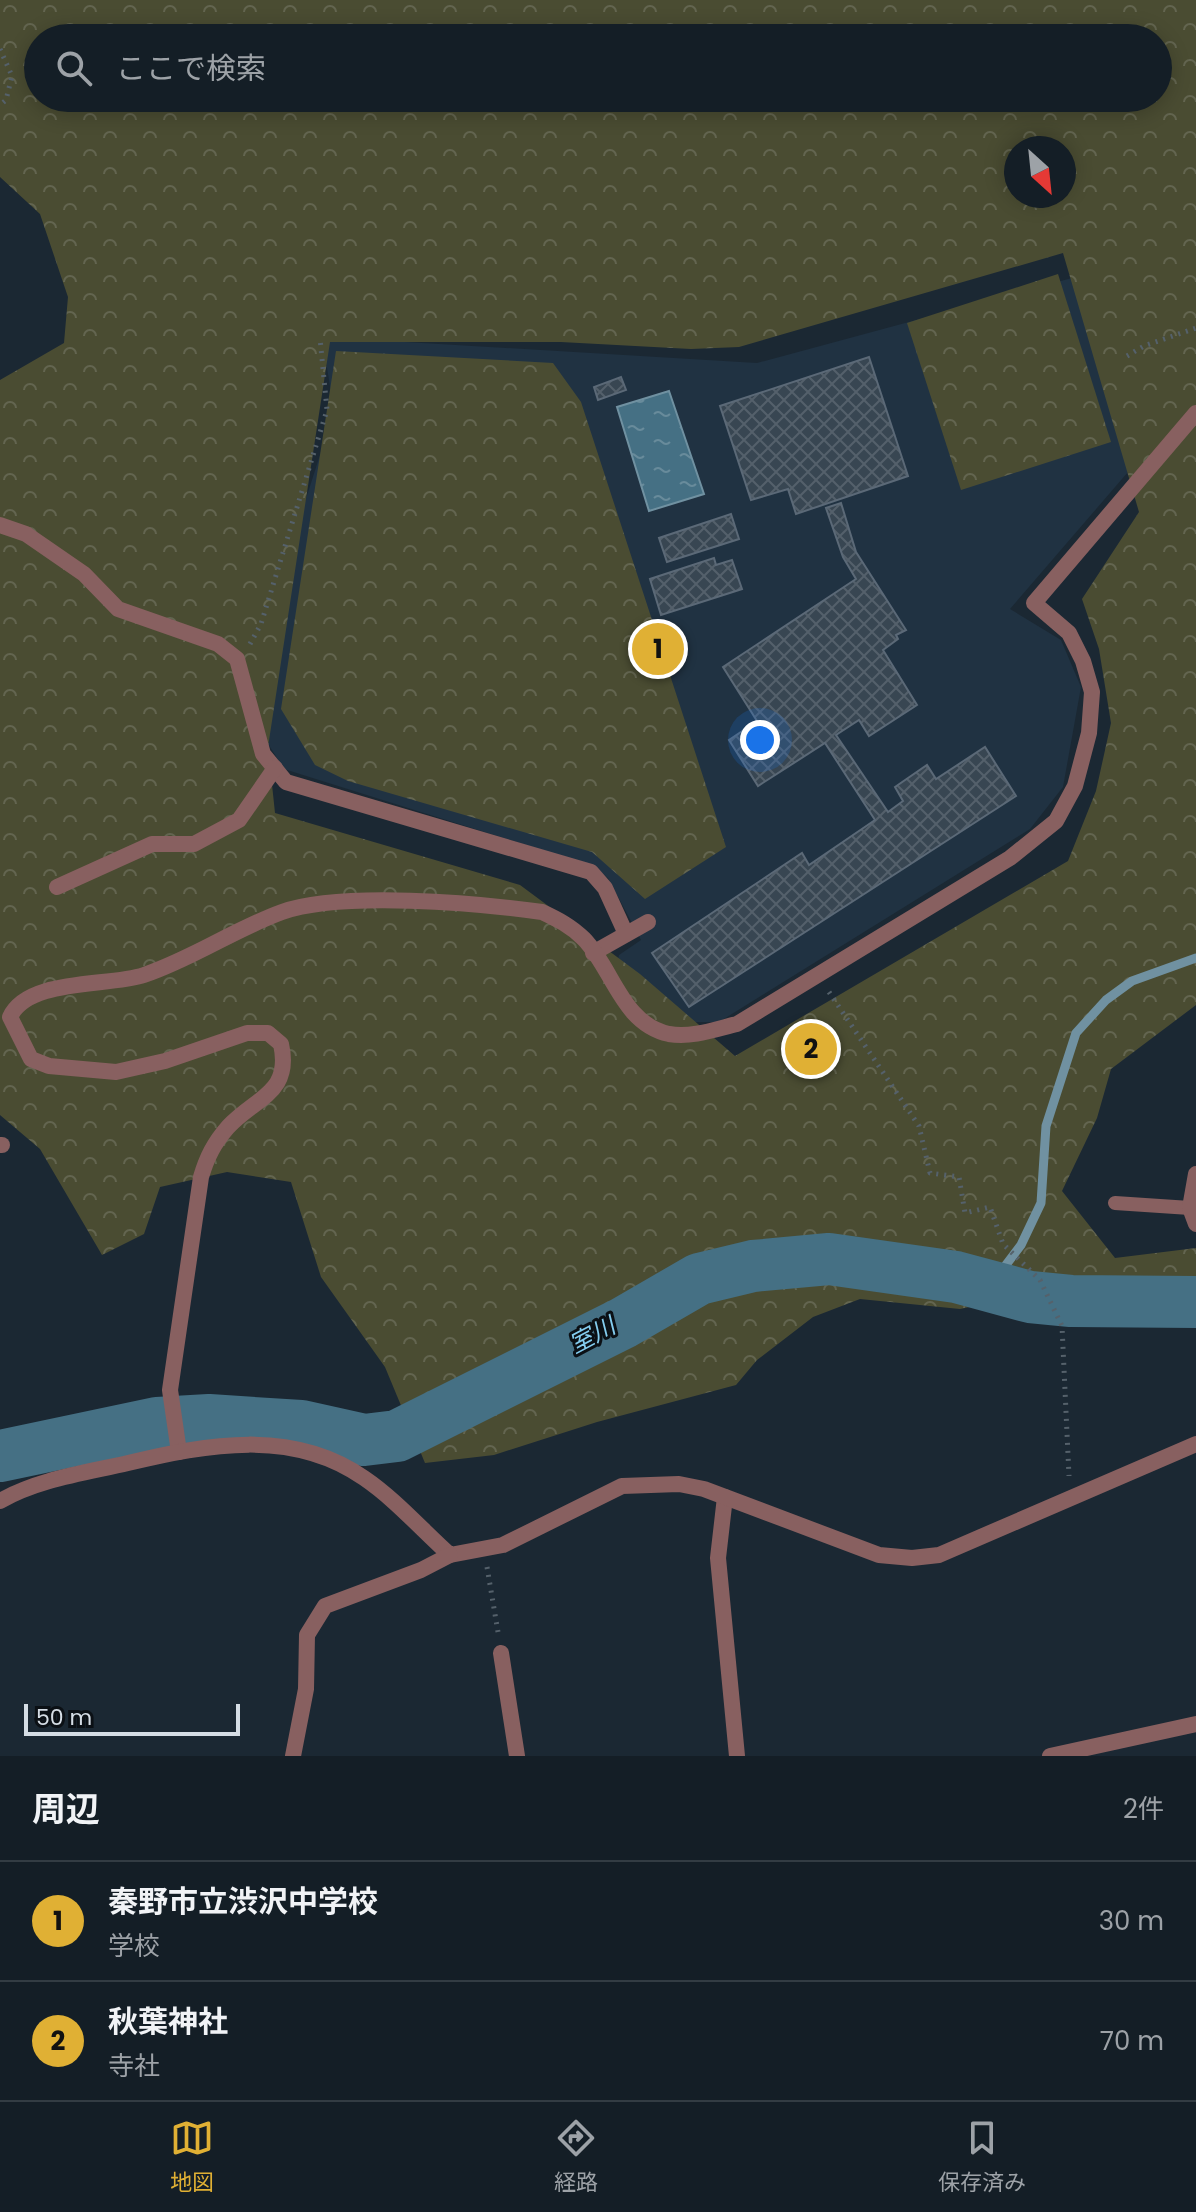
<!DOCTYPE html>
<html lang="ja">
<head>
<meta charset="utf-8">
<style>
	:root { --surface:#141e26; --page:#1d272e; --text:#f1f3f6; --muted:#9da2a7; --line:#333c43; --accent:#e0b034 }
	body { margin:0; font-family:Poppins,"Noto Sans JP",sans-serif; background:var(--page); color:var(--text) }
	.compass { position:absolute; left:1004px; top:136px; width:72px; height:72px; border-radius:50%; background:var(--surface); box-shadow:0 4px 20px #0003; rotate:153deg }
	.scale { position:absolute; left:24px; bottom:20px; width:216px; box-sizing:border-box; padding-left:8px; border:4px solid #d5dde5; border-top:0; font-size:22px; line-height:28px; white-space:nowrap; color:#d5dde5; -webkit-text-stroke:6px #0b1015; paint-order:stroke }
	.you { position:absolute; left:760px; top:740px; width:28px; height:28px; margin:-20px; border:6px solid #fff; border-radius:50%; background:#1a73e8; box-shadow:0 0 0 12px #1a73e833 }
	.badge { display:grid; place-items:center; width:52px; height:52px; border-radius:50%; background:var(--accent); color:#111; font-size:26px; font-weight:700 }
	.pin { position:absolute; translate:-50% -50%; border:4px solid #fff; box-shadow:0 2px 8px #0006 }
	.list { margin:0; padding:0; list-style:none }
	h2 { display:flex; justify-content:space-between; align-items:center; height:104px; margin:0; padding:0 32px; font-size:34px }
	h2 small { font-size:26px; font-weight:400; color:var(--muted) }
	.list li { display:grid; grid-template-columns:52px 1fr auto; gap:24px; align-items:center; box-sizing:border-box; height:120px; padding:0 32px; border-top:2px solid var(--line) }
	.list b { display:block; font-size:30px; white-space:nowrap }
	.list p { margin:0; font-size:26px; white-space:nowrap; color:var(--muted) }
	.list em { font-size:26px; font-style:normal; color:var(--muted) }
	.icon { flex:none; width:44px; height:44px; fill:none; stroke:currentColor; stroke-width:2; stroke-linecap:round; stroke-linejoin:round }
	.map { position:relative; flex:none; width:1196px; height:1756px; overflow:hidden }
	.search { position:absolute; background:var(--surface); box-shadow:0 4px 20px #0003; left:24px; right:24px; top:24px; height:88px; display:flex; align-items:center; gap:20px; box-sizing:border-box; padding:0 28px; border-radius:44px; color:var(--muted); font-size:30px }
	.sheet { height:344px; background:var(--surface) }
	nav { display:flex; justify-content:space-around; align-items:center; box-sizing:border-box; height:112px; border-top:2px solid var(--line); background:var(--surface); font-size:22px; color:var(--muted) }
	nav a { display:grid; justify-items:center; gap:4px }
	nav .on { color:var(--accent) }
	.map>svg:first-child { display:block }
</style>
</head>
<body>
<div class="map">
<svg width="1196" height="1756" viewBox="0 0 1196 1756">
	<defs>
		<pattern id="forest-crowns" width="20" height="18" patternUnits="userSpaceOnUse" patternTransform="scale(2)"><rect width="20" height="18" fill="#4a4c32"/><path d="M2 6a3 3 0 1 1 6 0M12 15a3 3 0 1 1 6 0" fill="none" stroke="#636550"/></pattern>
		<pattern id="water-ripples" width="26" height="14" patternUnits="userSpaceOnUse" patternTransform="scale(2)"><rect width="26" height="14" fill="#457084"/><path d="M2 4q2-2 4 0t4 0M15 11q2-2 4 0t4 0" fill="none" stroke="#688b9b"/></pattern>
		<pattern id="building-cross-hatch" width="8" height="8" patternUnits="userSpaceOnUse" patternTransform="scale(2)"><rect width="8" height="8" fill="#384652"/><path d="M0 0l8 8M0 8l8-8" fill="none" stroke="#54606b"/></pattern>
	</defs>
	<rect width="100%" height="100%" fill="#1b2833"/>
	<polygon fill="#203242" points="1072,278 1128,472 1010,609 1061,640 1081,687 1063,787 1030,829 719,1022 665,1022 615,972 619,955 641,940 608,878 593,866 284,769 265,739 266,624 334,411 322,337 757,363"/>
	<g fill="url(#forest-crowns)" fill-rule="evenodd">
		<path d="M0 0H1196V1005L1111 1069 1097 1118 1062 1191 1115 1258 1196 1248V1288L1111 1277 960 1309 860 1299 813 1317 757 1360 736 1385 597 1422 494 1455 425 1463 385 1367 321 1277 291 1182 227 1172 160 1187 144 1234 102 1255 40 1149 0 1115V380L64 343 68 297 40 214 0 177ZM38 38H1158V98H38ZM1016 148H1064V196H1016ZM1063 253 1139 512 1082 599 1099 649 1111 723 1096 791 1068 861 735 1056 640 974 520 885 275 813 268 747 330 342H561L691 349 739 347Z"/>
		<polygon points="1058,274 1111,442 961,490 907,323"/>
		<polygon points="336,351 553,363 581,402 726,847 645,899 592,852 348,781 315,765 281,709"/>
	</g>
	<polygon fill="url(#water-ripples)" stroke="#7091a1" stroke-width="2" points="669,391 704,494 649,511 617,407"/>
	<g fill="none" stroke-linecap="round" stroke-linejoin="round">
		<polyline stroke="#7091a1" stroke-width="9" points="990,1286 1021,1245 1041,1203 1046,1126 1076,1033 1106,1000 1132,981 1196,958"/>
		<polyline stroke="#457084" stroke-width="52" points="0,1456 157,1423 209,1420 301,1426 364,1440 397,1436 623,1323 699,1279 753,1266 829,1259 956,1277 1030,1297 1071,1301 1196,1302"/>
	</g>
	<g fill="url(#building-cross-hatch)" stroke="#5b6977" stroke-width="2">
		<polygon points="869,357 908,476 796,514 788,489 751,500 720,406"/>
		<polygon points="621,377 626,390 598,400 594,387"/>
		<polygon points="841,503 856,552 906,630 896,635 898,639 883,650 917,705 869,736 859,720 836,735 888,812 903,801 895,787 927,765 936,779 985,747 1016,796 689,1007 652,953 802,853 809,865 875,820 825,743 758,786 729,740 757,721 723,667 856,579 843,557 826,508"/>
		<polygon points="731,514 739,539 667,562 659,538"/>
		<polygon points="714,558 716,565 732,560 742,589 661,615 650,579"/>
		<polygon points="803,1023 810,1033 814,1031 830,1053 825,1057 828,1061 815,1069 812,1064 807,1068 792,1045 797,1041 791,1031"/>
	</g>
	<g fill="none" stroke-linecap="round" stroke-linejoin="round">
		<g stroke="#55616b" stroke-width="5" stroke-dasharray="2 6" stroke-linecap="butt">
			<polyline points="0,49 12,76 6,100 0,105"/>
			<polyline points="1127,356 1144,346 1196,328"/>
			<polyline points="250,644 261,624 327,410 320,338"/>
			<polyline points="829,992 919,1126 930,1173 959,1177 965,1213 990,1207 1003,1244 1040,1280 1062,1326 1069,1476"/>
			<polyline points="487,1567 498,1632"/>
		</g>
		<polyline stroke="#886060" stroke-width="14" points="1115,1203 1190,1208"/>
		<g stroke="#886060" stroke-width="16">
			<polyline points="0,525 26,534 84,574 118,609 218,644 237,659 263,754 286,782 591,872 605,888 626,934"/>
			<polyline points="57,887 152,844 194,844 239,820 275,768"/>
			<polyline points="593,953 648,922"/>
			<polyline points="0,1145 2,1145"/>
			<polyline points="1196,1174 1190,1208 1196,1224"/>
			<path d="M179 1452 170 1390 201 1177C207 1157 214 1143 228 1127 256 1097 292 1093 281 1044L268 1033H247L165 1061 116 1072 49 1066 31 1059 10 1017C28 978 108 987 144 975 192 959 235 929 282 912 342 891 477 903 542 912 557 919 571 926 584 939 613 969 622 1024 669 1034 692 1038 716 1029 737 1024L1010 858 1056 821 1075 786 1089 733 1092 692 1083 661 1069 633 1034 603 1196 413"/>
			<polyline points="725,1497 718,1558 737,1756"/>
			<path d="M0 1501C39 1479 85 1473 128 1463 207 1444 293 1428 364 1478 395 1499 422 1530 450 1555L503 1545 622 1486 679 1484 704 1489 879 1555 912 1558 939 1555 1196 1444"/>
			<polyline points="501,1653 517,1756"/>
			<polyline points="293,1756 306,1689 307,1635 325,1606 421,1570 450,1555"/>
			<polyline points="1050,1756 1196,1724"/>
		</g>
	</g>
	<g text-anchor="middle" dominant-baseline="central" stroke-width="6" stroke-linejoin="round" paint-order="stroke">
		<g font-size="24" font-style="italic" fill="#84cdef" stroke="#0b1015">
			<text transform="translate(592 1335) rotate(-28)">室川</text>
		</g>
	</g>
</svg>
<svg class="compass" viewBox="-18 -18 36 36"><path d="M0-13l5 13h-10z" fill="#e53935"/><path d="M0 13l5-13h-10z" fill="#9da2a7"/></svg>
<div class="scale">50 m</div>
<div class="you"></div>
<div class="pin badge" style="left:658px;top:649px">1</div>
<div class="pin badge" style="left:811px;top:1049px">2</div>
<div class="search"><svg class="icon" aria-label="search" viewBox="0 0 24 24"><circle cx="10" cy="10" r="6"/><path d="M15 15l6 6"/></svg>ここで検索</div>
</div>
<section class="sheet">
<h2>周辺<small>2件</small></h2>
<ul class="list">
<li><span class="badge">1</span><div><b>秦野市立渋沢中学校</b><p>学校</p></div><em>30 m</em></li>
<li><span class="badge">2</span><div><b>秋葉神社</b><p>寺社</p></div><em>70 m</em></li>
</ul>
</section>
<nav>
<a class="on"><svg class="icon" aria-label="map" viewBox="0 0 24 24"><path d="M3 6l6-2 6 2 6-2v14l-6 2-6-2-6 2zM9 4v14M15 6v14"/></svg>地図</a>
<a><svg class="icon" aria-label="directions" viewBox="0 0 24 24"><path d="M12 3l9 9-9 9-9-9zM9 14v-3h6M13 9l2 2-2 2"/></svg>経路</a>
<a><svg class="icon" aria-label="saved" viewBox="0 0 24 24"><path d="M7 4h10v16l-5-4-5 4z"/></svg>保存済み</a>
</nav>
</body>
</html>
